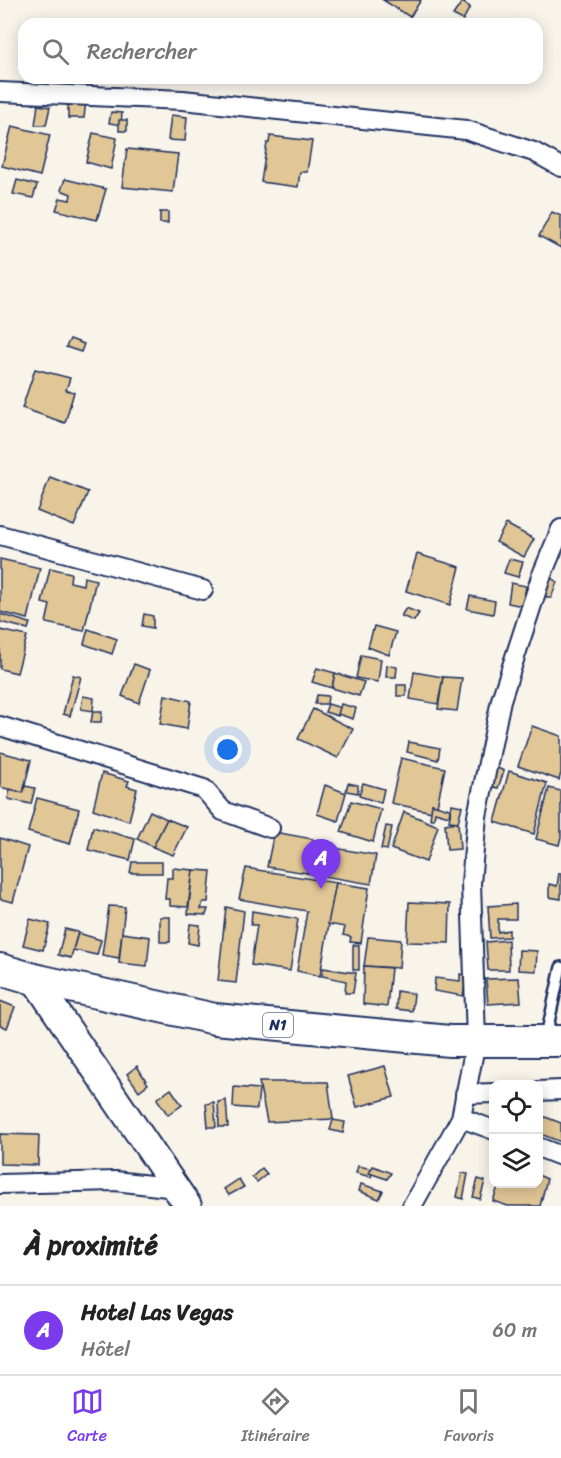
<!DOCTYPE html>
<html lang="fr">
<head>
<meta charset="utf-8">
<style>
	:root { --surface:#fff; --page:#f6f6f6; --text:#222; --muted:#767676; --line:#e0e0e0; --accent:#7c3aed }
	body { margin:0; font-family:Sriracha,sans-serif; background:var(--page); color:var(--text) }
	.controls { position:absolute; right:18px; bottom:18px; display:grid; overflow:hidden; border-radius:12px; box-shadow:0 3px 15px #0003 }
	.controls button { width:54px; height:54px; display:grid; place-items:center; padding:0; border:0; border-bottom:2px solid var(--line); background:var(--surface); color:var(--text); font:30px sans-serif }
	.you { position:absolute; left:228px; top:750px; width:21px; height:21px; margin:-15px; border:4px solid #fff; border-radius:50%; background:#1a73e8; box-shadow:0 0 0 9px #1a73e833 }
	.badge { display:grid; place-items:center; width:39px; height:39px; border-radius:50%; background:var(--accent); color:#fff; font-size:20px; font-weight:700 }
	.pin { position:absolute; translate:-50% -50px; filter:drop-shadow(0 2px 3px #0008) }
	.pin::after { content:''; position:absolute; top:32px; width:21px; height:18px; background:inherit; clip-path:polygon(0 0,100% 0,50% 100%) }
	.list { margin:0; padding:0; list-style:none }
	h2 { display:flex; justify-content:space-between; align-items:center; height:78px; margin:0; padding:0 24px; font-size:26px }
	h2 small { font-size:20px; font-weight:400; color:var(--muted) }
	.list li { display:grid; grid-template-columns:39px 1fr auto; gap:18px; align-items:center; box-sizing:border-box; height:90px; padding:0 24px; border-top:2px solid var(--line) }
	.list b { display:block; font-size:22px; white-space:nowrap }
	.list p { margin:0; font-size:20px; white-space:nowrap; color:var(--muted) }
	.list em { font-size:20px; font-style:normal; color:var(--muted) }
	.icon { flex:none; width:33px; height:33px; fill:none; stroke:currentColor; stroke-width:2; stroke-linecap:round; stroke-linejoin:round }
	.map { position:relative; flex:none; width:561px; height:1206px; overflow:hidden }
	.search { position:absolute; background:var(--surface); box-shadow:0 3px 15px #0003; left:18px; right:18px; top:18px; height:66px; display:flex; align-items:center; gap:15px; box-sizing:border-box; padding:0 21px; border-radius:18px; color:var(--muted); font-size:22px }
	.sheet { height:168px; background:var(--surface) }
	nav { display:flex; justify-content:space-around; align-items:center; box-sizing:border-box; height:84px; border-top:2px solid var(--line); background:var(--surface); font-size:16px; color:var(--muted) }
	nav a { display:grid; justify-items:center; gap:3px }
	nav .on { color:var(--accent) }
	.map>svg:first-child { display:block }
</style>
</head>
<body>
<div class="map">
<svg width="561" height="1206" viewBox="0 0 561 1206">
	<rect width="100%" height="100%" fill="#f9f4ea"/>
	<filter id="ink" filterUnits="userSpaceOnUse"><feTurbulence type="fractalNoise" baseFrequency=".0167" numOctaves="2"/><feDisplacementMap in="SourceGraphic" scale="12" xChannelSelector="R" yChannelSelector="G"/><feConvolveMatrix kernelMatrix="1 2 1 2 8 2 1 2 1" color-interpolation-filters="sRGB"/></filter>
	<g filter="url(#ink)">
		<g fill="#e1c696" stroke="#1b2f5e" stroke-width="1.5">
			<polygon points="383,0 421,0 410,17"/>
			<polygon points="462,2 470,7 463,20 453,15"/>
			<polygon points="68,100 86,100 84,118 68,118"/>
			<polygon points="38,105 50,107 46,125 35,125"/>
			<polygon points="111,112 122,113 121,125 109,123"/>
			<polygon points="171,115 187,117 185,141 168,140"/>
			<rect x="119" y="120" width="8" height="11"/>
			<polygon points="12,126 50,135 40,176 2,166"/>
			<polygon points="93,133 117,138 111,169 86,162"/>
			<polygon points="270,136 312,141 307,172 300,172 298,187 261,182 267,143 269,143"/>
			<polygon points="127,149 178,154 173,192 122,187"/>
			<polygon points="65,179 106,189 97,220 56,210 60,198 70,200 71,194 61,190"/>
			<polygon points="17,180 37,185 33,198 13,194"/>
			<rect x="160" y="212" width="8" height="11"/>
			<polygon points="552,212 561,216 561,248 539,236"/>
			<polygon points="70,339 84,344 81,352 66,347"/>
			<polygon points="35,369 70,378 66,390 74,392 65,423 22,408"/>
			<polygon points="50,477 88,492 74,526 37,511"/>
			<polygon points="506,524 534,539 524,557 496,542"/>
			<polygon points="417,554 460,567 450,605 406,591"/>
			<polygon points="0,559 40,568 28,619 0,612"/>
			<polygon points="509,559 523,562 518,577 504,573"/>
			<polygon points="50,568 71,573 70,582 83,585 84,577 96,580 84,631 46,623 50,605 42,603"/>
			<polygon points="551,578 557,582 551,598 544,596"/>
			<polygon points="511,583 526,586 523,606 508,603"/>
			<polygon points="470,596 495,601 493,614 467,609"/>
			<polygon points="406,608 419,613 414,621 401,616"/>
			<polygon points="0,614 30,623 28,629 0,622"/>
			<polygon points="144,614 153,616 153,628 142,626"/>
			<polygon points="374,626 396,632 389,655 368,647"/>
			<polygon points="88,629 117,639 112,654 84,644"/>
			<polygon points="0,630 27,636 17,673 0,669"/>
			<polygon points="361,655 381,659 378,682 356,678"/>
			<polygon points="134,664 150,670 139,703 122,696"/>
			<polygon points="387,665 397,667 396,677 386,677"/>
			<polygon points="317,668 335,673 332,688 312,682"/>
			<polygon points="414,672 443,677 438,704 410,699"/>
			<polygon points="335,673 364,682 359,696 332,688"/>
			<polygon points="73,675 81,677 70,716 63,714"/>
			<polygon points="443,677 462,678 457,711 438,709"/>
			<rect x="397" y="685" width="9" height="11"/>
			<polygon points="165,695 191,701 187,729 160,724"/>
			<polygon points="317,695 328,696 327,704 315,704"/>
			<polygon points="83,696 94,698 93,711 81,709"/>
			<polygon points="328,704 341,708 338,716 325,712"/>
			<polygon points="341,704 356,708 353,719 338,714"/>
			<polygon points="313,709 353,729 338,758 298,739"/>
			<polygon points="93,711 102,711 101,722 91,722"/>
			<polygon points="532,726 561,736 561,773 559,780 518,766"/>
			<polygon points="409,742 440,748 438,760 407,752"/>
			<polygon points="0,752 31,760 23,793 0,787"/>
			<polygon points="401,758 445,768 437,806 432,804 432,812 391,803"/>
			<polygon points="493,766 504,771 498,788 486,785"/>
			<polygon points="509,771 547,783 534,834 495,822"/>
			<polygon points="102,773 129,781 127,786 137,789 129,821 93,809"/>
			<polygon points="348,783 358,785 358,793 346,791"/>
			<polygon points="363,783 384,789 381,803 359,796"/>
			<polygon points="325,785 346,793 338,821 317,814"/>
			<polygon points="25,786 35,788 31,804 8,799 10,789 23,793"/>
			<polygon points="549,788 561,791 561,837 559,845 536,839"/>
			<polygon points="37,798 79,809 70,844 28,832"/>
			<polygon points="351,801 381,809 373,842 341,832"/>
			<polygon points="432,804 450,809 449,816 435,812 434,819 430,819"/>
			<polygon points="452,804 462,806 458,822 449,821"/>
			<polygon points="150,811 167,819 153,847 137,839"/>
			<polygon points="404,812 438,826 426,862 391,849"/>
			<polygon points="167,819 187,827 173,855 153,847"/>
			<polygon points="458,822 460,849 447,850 445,824"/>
			<polygon points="386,826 392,827 387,850 381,849"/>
			<polygon points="93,827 135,839 130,860 88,850"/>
			<polygon points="274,832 313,839 307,873 267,867"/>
			<polygon points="0,838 28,847 13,902 0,899"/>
			<polygon points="312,844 328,847 323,876 307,873"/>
			<polygon points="328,847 376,855 371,884 323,876"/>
			<polygon points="132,862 162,862 162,873 130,873"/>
			<polygon points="173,868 193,870 188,907 170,906 170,899 165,899 167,878 173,878"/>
			<polygon points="246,868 336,883 320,976 297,971 307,911 239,899"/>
			<polygon points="193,870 211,871 208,902 203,902 201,909 208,909 206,915 188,914"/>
			<polygon points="559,873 561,873 561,899 549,897 549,884 557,886"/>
			<polygon points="336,883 369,888 361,943 350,942 351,937 343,935 345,927 328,924"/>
			<polygon points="409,902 450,904 449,943 407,942"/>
			<polygon points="516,904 516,919 498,919 498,932 509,930 509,937 490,938 488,906"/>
			<polygon points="109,906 125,907 119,958 102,955"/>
			<polygon points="226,907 244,911 236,983 218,981"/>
			<polygon points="252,911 298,919 290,971 251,965 257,925 251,925"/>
			<rect x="160" y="917" width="10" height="25"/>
			<polygon points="30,919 50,924 43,950 23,945"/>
			<polygon points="190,924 200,925 198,945 188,943"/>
			<polygon points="65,929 78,932 71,958 58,955"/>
			<polygon points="78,933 101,940 97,955 73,950"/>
			<polygon points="122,933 150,937 147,966 119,963"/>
			<polygon points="368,937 401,940 399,968 364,966"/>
			<polygon points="508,940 509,970 488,970 486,942"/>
			<rect x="353" y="945" width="6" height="25"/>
			<polygon points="519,950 537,951 536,971 518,970"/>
			<polygon points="364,966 391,968 387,1007 363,1004"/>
			<polygon points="323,968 356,973 353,993 345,993 346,981 322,976"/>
			<polygon points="460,974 467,976 463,996 434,991 435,978 460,981"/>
			<polygon points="519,978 521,1002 488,1004 486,979"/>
			<polygon points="397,991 414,994 412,1011 396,1009"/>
			<polygon points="0,1001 15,1007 7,1028 0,1025"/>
			<polygon points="137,1066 148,1084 139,1091 127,1074"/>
			<polygon points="385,1066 394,1097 357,1107 348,1076"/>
			<polygon points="259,1082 328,1082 333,1119 267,1122"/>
			<polygon points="234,1087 259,1089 257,1109 233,1107"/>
			<polygon points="171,1089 182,1105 168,1115 157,1099"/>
			<polygon points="226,1100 228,1127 219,1127 218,1102"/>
			<polygon points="214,1102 216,1127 208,1127 206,1104"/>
			<polygon points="540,1115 561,1123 561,1142 538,1133 538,1119"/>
			<polygon points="333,1120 345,1122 343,1133 330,1130"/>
			<polygon points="0,1134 39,1135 38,1165 0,1164"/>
			<polygon points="358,1166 373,1169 371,1177 356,1173"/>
			<polygon points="373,1166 391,1173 387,1179 369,1173"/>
			<polygon points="262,1168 267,1174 257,1182 252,1177"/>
			<polygon points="462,1173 468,1174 463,1199 457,1197"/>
			<polygon points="538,1175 547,1179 540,1206 508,1206 493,1201 499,1184 538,1184"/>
			<polygon points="239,1179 244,1187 229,1195 224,1189"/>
			<polygon points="478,1179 485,1181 480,1199 473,1197"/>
			<polygon points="361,1184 383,1191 379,1199 359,1191"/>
		</g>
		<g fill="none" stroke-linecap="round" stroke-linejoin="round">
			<g stroke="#1b2f5e" stroke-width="14">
				<polyline id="service" points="546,1036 561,967"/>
			</g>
			<g stroke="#1b2f5e" stroke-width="22">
				<g id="minor">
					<polyline points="0,92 183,100 466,130 534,152 561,167"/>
					<polyline points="0,535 203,590"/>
					<polyline points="0,726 204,789 223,811 270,828"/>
					<polyline points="538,1091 561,1090"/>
					<polyline points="465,1094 494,1093"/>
					<polyline points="461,1118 494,1130"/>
					<polyline points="538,1147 561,1156"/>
					<polyline points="0,1184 115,1181 176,1188"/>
					<polyline points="412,1206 461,1118 476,1041 471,883 477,816 501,700 541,577 561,529"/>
				</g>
			</g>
			<g stroke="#1b2f5e" stroke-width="30">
				<polyline id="secondary" points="34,979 188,1206"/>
			</g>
			<g stroke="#1b2f5e" stroke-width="34">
				<polyline id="trunk" points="0,969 34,979 215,1019 450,1041 561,1041"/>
			</g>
			<use href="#service" stroke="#fff" stroke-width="9"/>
			<use href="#minor" stroke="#fff" stroke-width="18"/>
			<use href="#secondary" stroke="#fff" stroke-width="26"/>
			<use href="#trunk" stroke="#fff" stroke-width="30"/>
		</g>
	</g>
	<g text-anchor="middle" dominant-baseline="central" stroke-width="6" stroke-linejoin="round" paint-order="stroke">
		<rect fill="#fff" stroke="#5f6d8e" stroke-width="1.5" x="263" y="1013" width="30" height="24" rx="4.5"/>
		<g font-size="15" font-weight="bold" fill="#1b2f5e">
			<text x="278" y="1025">N1</text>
		</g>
	</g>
</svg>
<div class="controls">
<button><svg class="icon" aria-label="locate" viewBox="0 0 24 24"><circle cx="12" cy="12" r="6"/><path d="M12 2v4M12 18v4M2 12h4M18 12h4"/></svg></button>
<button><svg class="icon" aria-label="layers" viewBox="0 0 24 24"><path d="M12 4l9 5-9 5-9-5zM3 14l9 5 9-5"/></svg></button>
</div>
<div class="you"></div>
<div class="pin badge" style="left:321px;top:889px">A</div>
<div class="search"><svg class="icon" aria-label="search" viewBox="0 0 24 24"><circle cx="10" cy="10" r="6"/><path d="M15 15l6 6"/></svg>Rechercher</div>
</div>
<section class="sheet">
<h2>À proximité<small></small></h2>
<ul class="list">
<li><span class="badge">A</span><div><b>Hotel Las Vegas</b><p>Hôtel</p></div><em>60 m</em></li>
</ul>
</section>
<nav>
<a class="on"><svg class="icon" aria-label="map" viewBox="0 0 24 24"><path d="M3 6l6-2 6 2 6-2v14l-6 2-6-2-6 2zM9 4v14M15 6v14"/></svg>Carte</a>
<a><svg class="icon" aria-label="directions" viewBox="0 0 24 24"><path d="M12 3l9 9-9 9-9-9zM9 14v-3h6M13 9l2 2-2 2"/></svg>Itinéraire</a>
<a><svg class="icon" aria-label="saved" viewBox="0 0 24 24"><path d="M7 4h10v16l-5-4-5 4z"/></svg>Favoris</a>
</nav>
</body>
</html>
